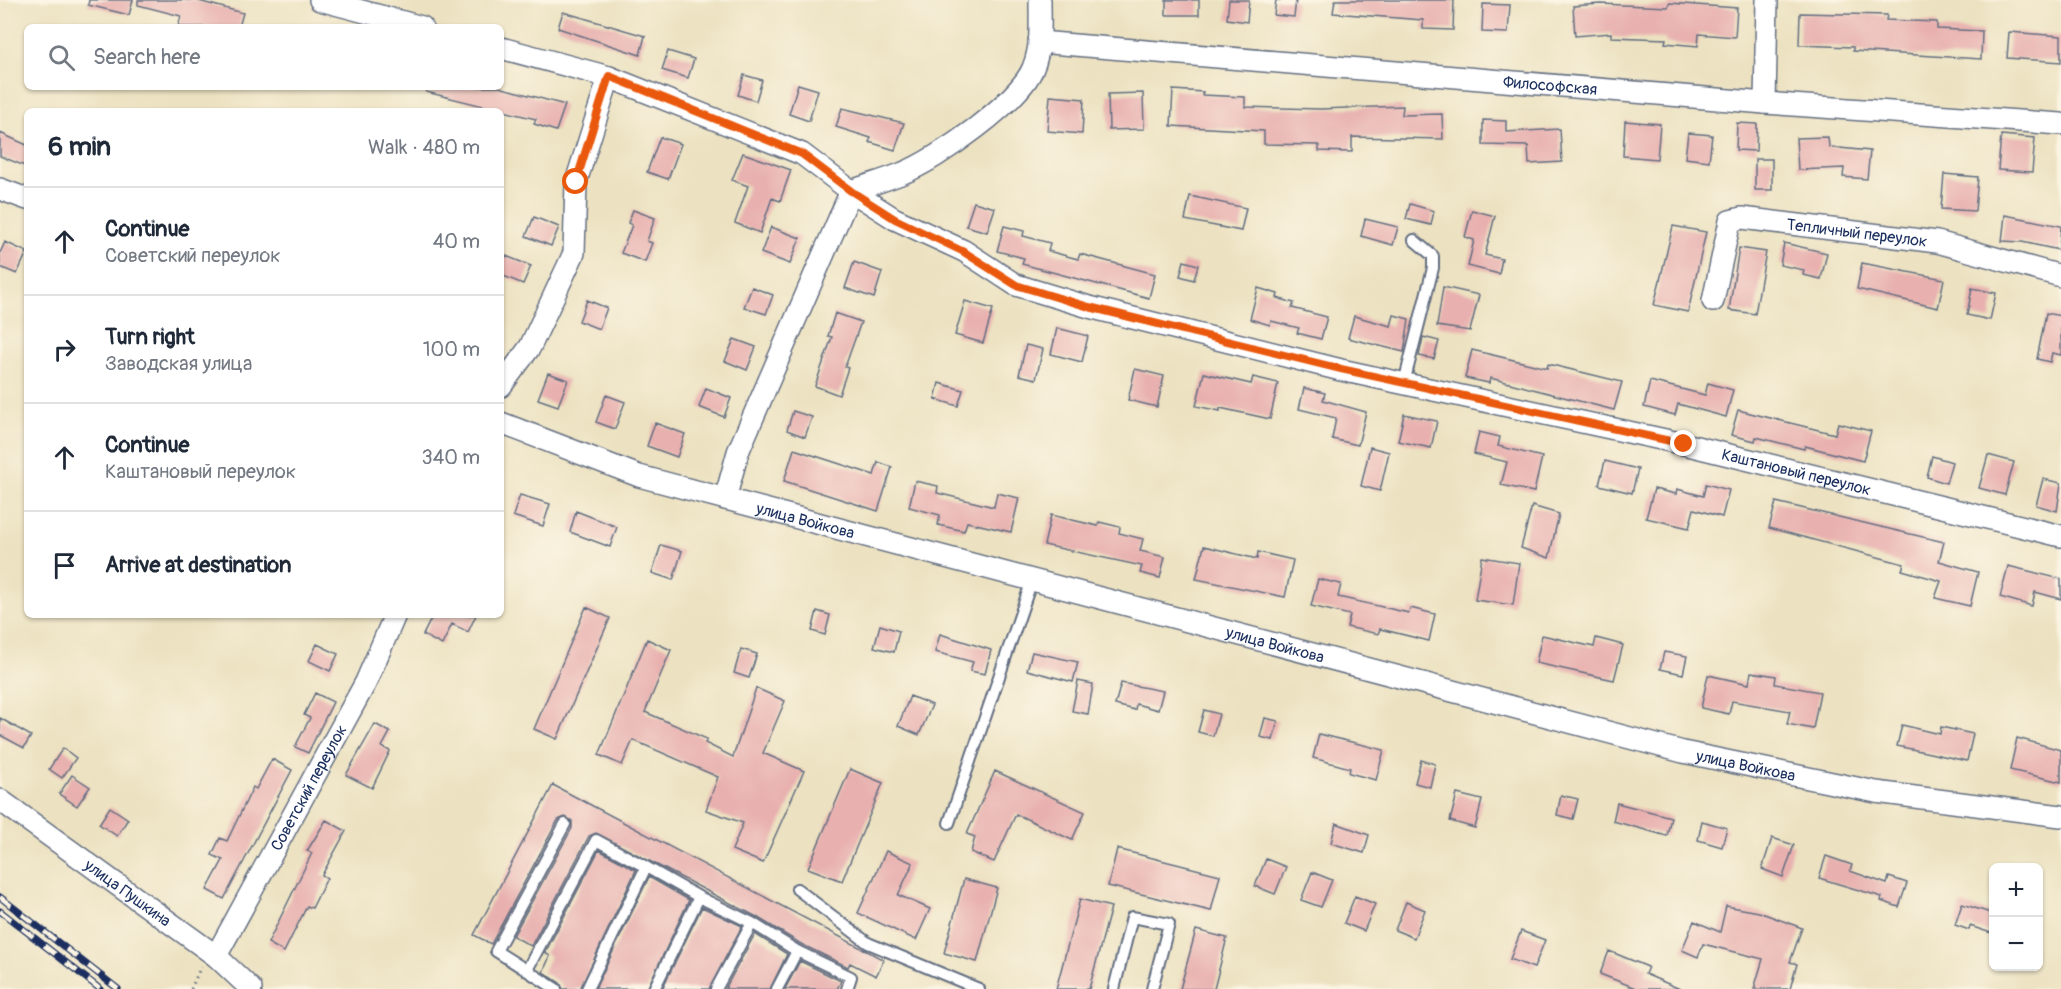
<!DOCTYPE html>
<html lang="en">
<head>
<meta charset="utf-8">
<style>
	:root { --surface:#fff; --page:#f6f6f7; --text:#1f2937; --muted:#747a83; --line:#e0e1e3 }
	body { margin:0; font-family:Pangolin,sans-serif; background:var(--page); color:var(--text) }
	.controls { position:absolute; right:18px; bottom:18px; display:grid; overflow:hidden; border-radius:9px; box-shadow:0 2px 4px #0004 }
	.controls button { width:54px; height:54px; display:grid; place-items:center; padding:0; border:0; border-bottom:2px solid var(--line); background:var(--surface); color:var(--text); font:30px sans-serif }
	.stop { position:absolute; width:18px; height:18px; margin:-14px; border:4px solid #ea580c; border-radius:50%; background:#fff }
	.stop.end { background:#ea580c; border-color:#fff; box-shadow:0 2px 6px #0008 }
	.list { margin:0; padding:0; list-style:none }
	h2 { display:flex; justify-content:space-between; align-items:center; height:78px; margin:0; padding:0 24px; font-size:26px }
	h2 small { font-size:20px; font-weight:400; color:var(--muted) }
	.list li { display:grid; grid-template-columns:39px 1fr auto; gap:18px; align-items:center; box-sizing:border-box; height:108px; padding:0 24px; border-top:2px solid var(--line) }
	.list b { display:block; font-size:22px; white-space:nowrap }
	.list p { margin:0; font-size:20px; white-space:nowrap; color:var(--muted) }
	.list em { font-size:20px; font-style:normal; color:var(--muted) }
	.icon { flex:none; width:33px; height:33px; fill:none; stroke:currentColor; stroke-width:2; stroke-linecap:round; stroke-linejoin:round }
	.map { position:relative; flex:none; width:2061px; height:989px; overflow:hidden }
	.search { position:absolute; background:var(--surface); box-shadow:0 2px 4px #0004; left:24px; top:24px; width:480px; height:66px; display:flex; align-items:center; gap:15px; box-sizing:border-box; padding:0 21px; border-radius:9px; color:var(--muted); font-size:22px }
	.panel { position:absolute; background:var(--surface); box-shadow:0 2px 4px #0004; left:24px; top:108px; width:480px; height:510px; border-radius:9px }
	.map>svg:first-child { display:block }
	.building { fill:#e8b0af }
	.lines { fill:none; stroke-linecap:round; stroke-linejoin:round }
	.lane-casing { stroke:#646e81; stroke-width:14 }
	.street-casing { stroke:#646e81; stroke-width:24 }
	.path { stroke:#646e81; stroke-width:3; stroke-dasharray:1.5 4.5; stroke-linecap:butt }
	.lane { stroke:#fff; stroke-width:10 }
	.street { stroke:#fff; stroke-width:21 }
	.rail-casing { stroke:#1b2f5e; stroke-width:7 }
	.rail { stroke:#fcf5e5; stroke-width:4.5; stroke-dasharray:14; stroke-linecap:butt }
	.route { stroke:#ea580c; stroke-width:8 }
	.labels { text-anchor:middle; stroke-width:6; stroke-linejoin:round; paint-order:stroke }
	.street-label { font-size:16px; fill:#1b2f5e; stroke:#fcf5e5 }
</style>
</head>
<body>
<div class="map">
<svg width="2061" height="989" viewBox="0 0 2061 989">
	<rect width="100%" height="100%" fill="#fcf5e5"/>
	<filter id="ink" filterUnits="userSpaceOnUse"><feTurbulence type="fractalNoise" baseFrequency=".0167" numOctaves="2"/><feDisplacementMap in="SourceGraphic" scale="12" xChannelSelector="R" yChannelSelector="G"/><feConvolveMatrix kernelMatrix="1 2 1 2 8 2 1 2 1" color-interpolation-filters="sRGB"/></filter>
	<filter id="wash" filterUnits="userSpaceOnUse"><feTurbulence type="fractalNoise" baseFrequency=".008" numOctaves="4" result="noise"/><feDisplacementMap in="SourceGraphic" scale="24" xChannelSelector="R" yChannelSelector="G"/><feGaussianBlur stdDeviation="1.35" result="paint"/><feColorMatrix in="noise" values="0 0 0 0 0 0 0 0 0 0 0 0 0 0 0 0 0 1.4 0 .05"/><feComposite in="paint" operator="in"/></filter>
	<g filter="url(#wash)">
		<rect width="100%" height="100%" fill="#ece2c1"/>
		<g id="blocks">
			<path class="building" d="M89 0H133L129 15 88 5Z
				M138 0H195L243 13 239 27H178L181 16 138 5Z
				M1166 0H1199V15H1166Z
				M1229 0H1249L1247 22 1227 19Z
				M1276 0H1296L1294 17 1274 15Z
				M1335 0H1454L1453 30 1423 29V20L1333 13Z
				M1669 3 1737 8 1735 37 1699 34 1698 46 1665 43 1666 39 1611 37V33L1575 36 1573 6 1600 4 1668 7Z
				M1483 4 1510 5 1508 33 1482 32Z
				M563 12 645 36 640 55 558 28Z
				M1800 13 1887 15 1886 20 1937 22V29L1982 31 1981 59 1853 51V47L1799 45Z
				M2009 32 2061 36V62L2007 58Z
				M668 51 694 59 688 78 662 70Z
				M744 75 762 80 756 101 738 95Z
				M798 84 818 90 809 121 789 114Z
				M426 87H499L565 105 556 131 534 124 536 119 426 92Z
				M1173 90 1203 92 1202 95 1245 97V107L1320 109 1403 106 1402 115 1442 114 1443 139 1352 137V152L1319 151V145L1264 144V131L1171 126Z
				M1143 93 1144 129 1109 130 1108 94Z
				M1050 96 1084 99 1082 134 1047 131Z
				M842 108 904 123 895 150 869 142 871 138 836 127Z
				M1483 120 1506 121V132L1560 129 1562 162 1529 164 1528 146 1483 145Z
				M1625 121 1660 124 1657 159 1623 156Z
				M1737 123 1757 124 1756 151 1736 150Z
				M0 133 27 145V167L0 156Z
				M1688 133 1712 135 1709 161 1685 158Z
				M2001 135 2035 138 2032 172 1998 170Z
				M660 137 681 144 668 179 647 172Z
				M1828 137 1829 147 1870 151 1867 179 1843 177 1844 168 1798 170 1796 138Z
				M743 153 791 170 780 201 772 198 760 233 735 223 748 186 732 180Z
				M1755 159H1772V190H1755Z
				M1944 174 1978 177 1975 211 1941 209Z
				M1190 196 1246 208 1241 231 1185 220Z
				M974 202 995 208 987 232 966 226Z
				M1410 204 1434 211 1431 225 1406 219Z
				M633 210 655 218 647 241 652 243 645 262 621 253 632 225 628 223Z
				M1472 210 1495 216 1485 255 1502 259 1499 274 1468 266 1474 240 1465 237Z
				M2005 215 2061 226 2059 250 2022 242 2002 241Z
				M534 217 559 227 551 246 526 236Z
				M1365 219 1398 227 1393 245 1361 236Z
				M1004 226 1024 231 1023 236 1050 243 1048 251 1078 259 1080 254 1155 274 1149 298 1022 264 1024 258 997 251Z
				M1673 226 1706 232 1688 312 1654 305Z
				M771 227 800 238 790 264 761 253Z
				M5 242 27 252 17 274 0 267V253Z
				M1784 243 1827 253 1821 279 1803 275 1804 270 1780 265Z
				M1739 248 1766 252 1755 314 1729 310Z
				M501 254 531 266 523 284 501 275Z
				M1184 261 1198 265 1194 280 1180 276Z
				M854 262 882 272 874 298 845 288Z
				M1862 263 1944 279 1938 308 1857 289Z
				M752 287 773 295 766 314 744 307Z
				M1443 287 1479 295 1470 331 1437 326Z
				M1258 288 1278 294 1277 298 1294 303 1292 308 1327 317 1321 339 1297 333 1299 328 1271 321 1270 325 1250 319Z
				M1972 288 1996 293 1990 320 1967 315Z
				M587 300 607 308 599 329 579 321Z
				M965 301 993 309 983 343 955 335Z
				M835 313 861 322 845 367 848 368 839 395 815 386 832 337 828 336Z
				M2046 313 2061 316V355L2052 353 2050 362 2037 359Z
				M1394 315 1409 319 1404 352 1348 338 1354 316 1391 326Z
				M1057 328 1088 336 1082 362 1051 354Z
				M1423 337 1439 341 1434 359 1419 356Z
				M734 339 756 347 747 370 725 361Z
				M1026 345 1043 349 1036 379 1019 375Z
				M1472 350 1547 368 1548 364 1622 382 1614 410 1490 378 1489 383 1465 378Z
				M1135 369 1164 376 1157 407 1128 400Z
				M548 373 568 380 558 406 538 399Z
				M1204 373 1251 384 1253 377 1278 383 1270 419 1220 408V411L1196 406Z
				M1650 381 1705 395 1708 383 1733 390 1726 417 1678 404 1675 415 1644 407Z
				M939 383 963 390 958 406 935 399Z
				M706 388 731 398 724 417 699 407Z
				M1304 388 1325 393 1323 400 1366 412 1358 445 1332 439 1336 418 1299 409Z
				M606 395 625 402 615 429 596 422Z
				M1738 410 1835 434 1838 423 1871 431 1863 461 1805 446 1804 449 1756 437 1755 441 1731 435Z
				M793 411 812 417 805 437 787 430Z
				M1404 414 1437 421 1431 448 1398 441Z
				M655 423 685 434 677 457 647 446Z
				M1479 432 1500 437 1498 446 1542 457 1534 492 1501 485 1507 462 1474 454Z
				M1370 447 1389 452 1380 491 1361 486Z
				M794 449 874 475 878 462 892 467 878 511 784 481Z
				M1988 455 2014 462 2005 495 1979 488Z
				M1932 456 1952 462 1946 483 1927 477Z
				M1605 461 1638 469 1632 493 1599 485Z
				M2043 479 2061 483 2057 511 2036 505Z
				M915 481 938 486 937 493 994 507 997 493 1019 498 1011 532 967 522 964 531 938 525 940 515 909 507Z
				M1706 484 1729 490 1722 517 1694 509 1689 528 1646 518 1654 489 1676 494 1677 489 1703 496Z
				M520 495 550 504 543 526 513 516Z
				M1776 502 1944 542 1939 561 1978 572 1970 606 1935 598 1941 581 1902 570 1904 564 1769 528Z
				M1532 506 1559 514 1549 558 1521 548Z
				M576 511 617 527 610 547 570 532Z
				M1051 515 1098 526 1099 522 1120 527 1119 533 1143 539 1140 551 1165 557 1160 578 1140 573 1142 566 1044 545Z
				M661 545 682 551 673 580 652 573Z
				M1204 546 1257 559 1258 552 1293 560 1285 597 1196 579Z
				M1482 557 1519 563 1513 605 1475 600Z
				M2008 566 2061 579V599L2035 592 2032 606 2000 597Z
				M1318 579 1341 584 1338 597 1409 613 1410 608 1435 614 1429 641 1380 629 1378 634 1347 627 1350 615 1311 606Z
				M586 607 610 618 557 739 534 729Z
				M817 611 830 615 825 635 812 631Z
				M433 615H476L468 632 452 624 442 645 423 635Z
				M880 625 899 631 894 652 874 647Z
				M940 634 991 650 985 674 970 671 973 662 935 652Z
				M1542 635 1594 647 1596 638 1623 645 1614 680 1536 663Z
				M647 639 671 650 645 712 707 739 705 743 733 757 756 688 785 701 763 753 804 771 763 863 732 850 743 823 706 810 718 777 633 740 622 765 599 755Z
				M317 644 338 654 330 671 309 661Z
				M741 649 757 654 749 678 734 673Z
				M1032 652 1078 662 1073 682 1027 670Z
				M1664 652 1687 656 1683 674 1660 669Z
				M1751 672 1776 676 1775 684 1820 692 1813 729 1787 724 1790 711 1732 701 1729 714 1701 708 1708 675 1749 684Z
				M1078 681 1093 684 1088 714 1072 711Z
				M1121 683 1163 691 1158 710 1136 704 1135 710 1115 705Z
				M315 693 333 702 308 753 295 747 310 718 304 715Z
				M910 696 932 705 919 735 898 726Z
				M1204 710 1219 714 1213 736 1198 732Z
				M0 718 31 736 24 748 0 735Z
				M1265 718 1278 721 1273 740 1260 737Z
				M375 724 390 732 382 747 390 751 372 788 346 775Z
				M1902 725 1940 734 1941 727 1973 734 1967 761 1897 746Z
				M1319 734 1384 750 1376 780 1349 773 1350 768 1313 758Z
				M2017 738 2061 750V782L2010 770Z
				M63 748 76 758 62 778 49 769Z
				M272 759 292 770 224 899 207 890 223 860 212 855 220 838 227 841 253 787 256 789Z
				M1421 760 1435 764 1430 787 1415 783Z
				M850 769 883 783 842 881 808 868Z
				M995 771 1085 812 1072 840 1016 814 994 862 971 852 975 837 967 834Z
				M72 775 90 787 77 806 59 794Z
				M553 785 884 960 876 976 850 963 848 967 801 944 755 916 596 833 589 836 531 946 513 936 572 828V821L565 817 558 820 491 944 474 935Z
				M1457 794 1482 800 1475 828 1450 821Z
				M1561 795 1578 799 1573 819 1557 815Z
				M1617 803 1671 817 1667 836 1613 821Z
				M110 807 128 819 117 836 99 824Z
				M326 820 346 831 322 875 327 878 312 908 307 906 284 952 268 943 312 853 307 851Z
				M1702 821 1727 828 1722 847 1698 840Z
				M1336 823 1369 835 1364 853 1331 843Z
				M1772 838 1794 845 1783 877 1762 869Z
				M1117 849 1220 875 1211 911 1108 886Z
				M599 850 636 870 580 989H563L560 983 543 972 550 956 545 953Z
				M886 851 913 863 898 895 930 909 916 940 858 913Z
				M1826 856 1852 865 1850 871 1887 884 1889 877 1907 883 1899 907 1881 901 1882 897 1819 878Z
				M1266 859 1286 867 1275 894 1255 886Z
				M1312 872 1332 880 1321 907 1301 900Z
				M649 877 689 900 647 989H595Z
				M964 879 997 888 977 962 944 953Z
				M1355 896 1375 904 1364 931 1344 923Z
				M1080 899 1111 907 1089 989H1056Z
				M1406 902 1425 910 1414 938 1395 930Z
				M1962 904 1994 914V934L1970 926 1969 930 1955 925Z
				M1726 906 1759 912 1802 928 1790 962 1797 964 1790 989H1754L1763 959 1703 944 1698 957 1682 950 1694 921 1720 932Z
				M702 907 742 926 709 989H662Z
				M1196 930 1227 938 1214 989H1180Z
				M1521 931 1545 940 1534 968 1510 959Z
				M755 934 787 954 770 989H725Z
				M1609 951 1648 967 1645 974 1680 989H1638L1600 974Z
				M800 961 841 981 837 989H785Z"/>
		</g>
	</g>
	<g filter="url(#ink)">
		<use href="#blocks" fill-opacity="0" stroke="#646e81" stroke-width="1.5"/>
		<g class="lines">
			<g class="lane-casing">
				<path id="lane" d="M1404 383 1433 268V256L1414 240
					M949 823 1032 580
					M797 889 868 943 979 989
					M527 970 596 840 646 867
					M556 989 496 951 565 824
					M587 989 646 867 699 897
					M654 989 699 897 752 923
					M716 989 752 923 797 951
					M777 989 797 951 851 977 847 989
					M1114 989 1132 917 1169 924 1152 989"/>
			</g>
			<g class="street-casing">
				<g id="street">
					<path d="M320 0 422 27"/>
					<path id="s1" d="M1039 42 1765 103 2061 124"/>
					<path id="s2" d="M501 48 609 77 802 154 851 191 895 219 964 251 1016 285 1089 307 1341 370 1684 444 2061 536"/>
					<path d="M1765 103 1767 0"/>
					<path d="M0 189 27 199"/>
					<path id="s3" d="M1713 301 1730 221 1742 218 1937 242 2061 276"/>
					<path d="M501 386 530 347 574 253 576 182 609 77"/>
					<path id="s4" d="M501 423 639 476 1683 752 1876 792 2061 816"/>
					<path d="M725 499 738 452 851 191C868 185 886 180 903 173 937 160 1020 101 1033 68 1042 47 1040 22 1040 0"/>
					<path id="s5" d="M0 800 216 956 251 989"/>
					<path id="s6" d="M216 956 366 682 395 615"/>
				</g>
			</g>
			<path class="path" d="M191 989 201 966"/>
			<use href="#lane" class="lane"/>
			<use href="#street" class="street"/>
			<g class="rail-casing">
				<path id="rail" d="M0 897 118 989
					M0 911 100 989"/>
			</g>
			<use href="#rail" class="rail"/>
		</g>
	</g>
	<g class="lines" filter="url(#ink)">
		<path class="route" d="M576 182 609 76 802 154 851 191 895 219 964 252 1016 285 1089 307 1341 369 1684 444"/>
	</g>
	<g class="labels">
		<g class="street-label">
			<text dy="6" stroke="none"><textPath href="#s1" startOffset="513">Философская</textPath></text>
			<text dy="6" stroke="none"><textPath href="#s3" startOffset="210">Тепличный переулок</textPath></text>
			<text dy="6" stroke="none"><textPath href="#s2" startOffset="1374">Каштановый переулок</textPath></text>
			<text dy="6" stroke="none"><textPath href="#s4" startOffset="320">улица Войкова</textPath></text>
			<text dy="6" stroke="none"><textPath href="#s4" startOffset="806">улица Войкова</textPath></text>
			<text dy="6" stroke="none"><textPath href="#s4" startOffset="1292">улица Войкова</textPath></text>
			<text dy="6" stroke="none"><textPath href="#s6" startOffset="192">Советский переулок</textPath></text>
			<text dy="6" stroke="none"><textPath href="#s5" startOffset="158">улица Пушкина</textPath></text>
		</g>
	</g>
</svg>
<div class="controls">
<button>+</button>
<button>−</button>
</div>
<div class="stop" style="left:576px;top:182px"></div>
<div class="stop end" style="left:1684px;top:444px"></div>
<div class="search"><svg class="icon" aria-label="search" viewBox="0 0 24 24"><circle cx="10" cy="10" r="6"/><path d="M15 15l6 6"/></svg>Search here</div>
<section class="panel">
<h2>6 min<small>Walk · 480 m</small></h2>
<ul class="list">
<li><svg class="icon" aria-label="ahead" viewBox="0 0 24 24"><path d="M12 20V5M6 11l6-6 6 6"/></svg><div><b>Continue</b><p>Советский переулок</p></div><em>40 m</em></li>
<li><svg class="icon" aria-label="right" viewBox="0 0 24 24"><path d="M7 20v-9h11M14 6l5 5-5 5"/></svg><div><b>Turn right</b><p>Заводская улица</p></div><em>100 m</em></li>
<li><svg class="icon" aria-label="ahead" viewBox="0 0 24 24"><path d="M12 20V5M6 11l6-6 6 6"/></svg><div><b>Continue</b><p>Каштановый переулок</p></div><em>340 m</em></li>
<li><svg class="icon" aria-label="arrive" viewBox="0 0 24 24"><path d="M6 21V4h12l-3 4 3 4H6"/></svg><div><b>Arrive at destination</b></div></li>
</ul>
</section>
</div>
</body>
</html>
